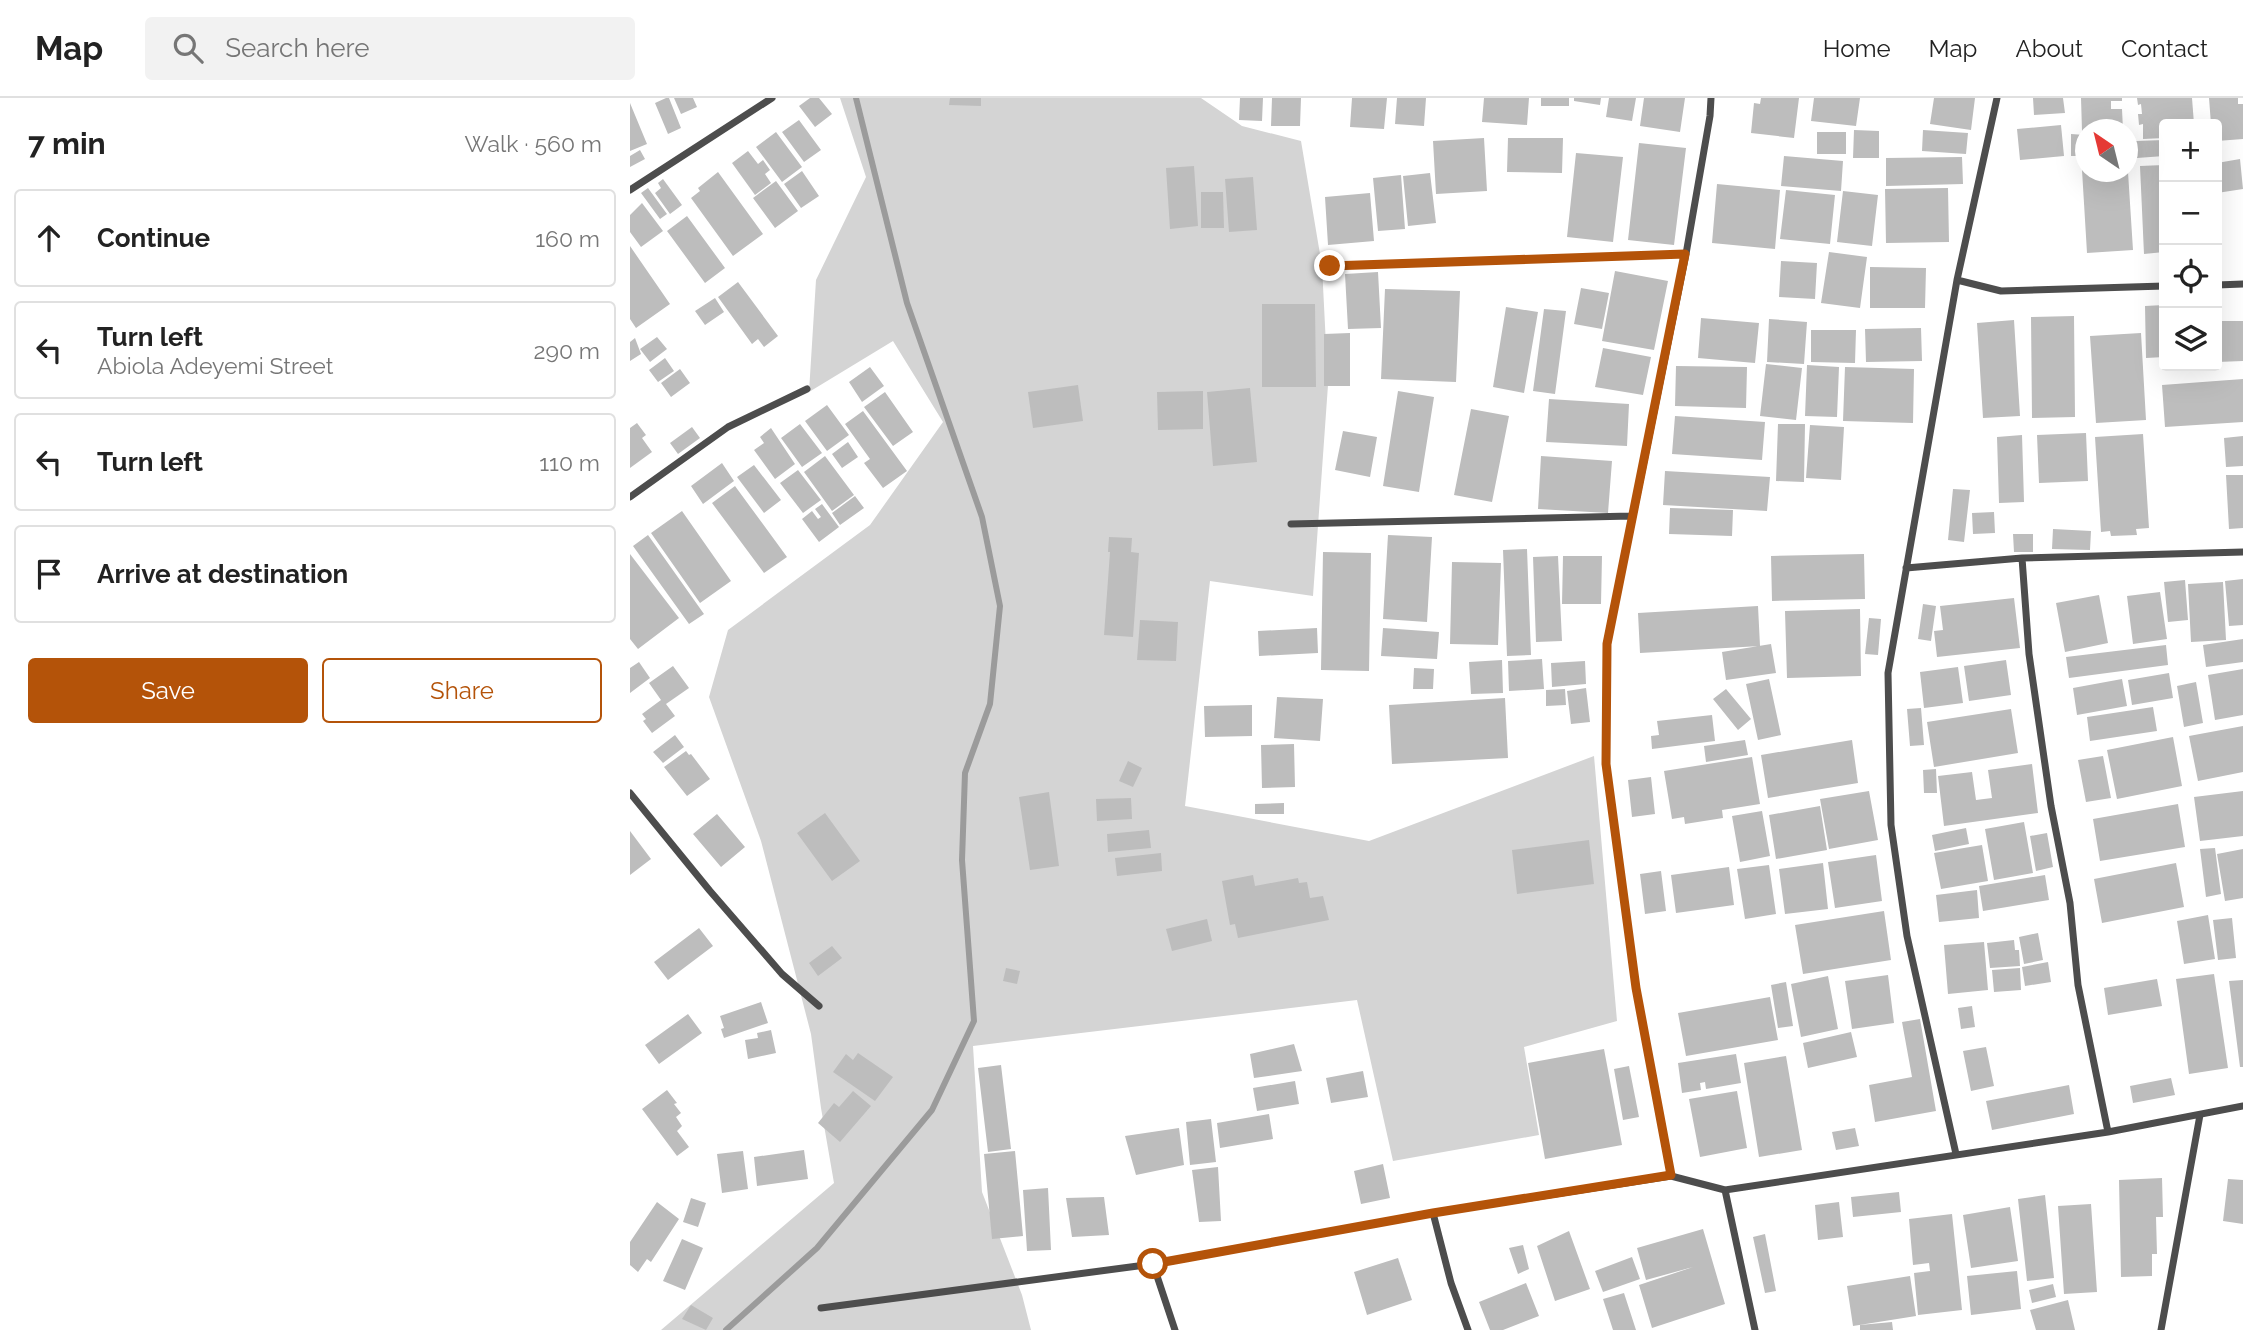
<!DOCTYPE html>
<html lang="en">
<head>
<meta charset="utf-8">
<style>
	:root { --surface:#fff; --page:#f2f2f2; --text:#222; --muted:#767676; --line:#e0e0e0; --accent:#b45309 }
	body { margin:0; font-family:Raleway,sans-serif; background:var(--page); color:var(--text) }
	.controls { position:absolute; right:21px; top:21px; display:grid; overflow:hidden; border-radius:7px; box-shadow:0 7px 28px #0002 }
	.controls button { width:63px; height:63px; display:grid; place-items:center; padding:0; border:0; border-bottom:2px solid var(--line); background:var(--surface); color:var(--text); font:35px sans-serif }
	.compass { position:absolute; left:1445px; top:21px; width:63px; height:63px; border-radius:50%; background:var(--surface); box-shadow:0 7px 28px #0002; rotate:325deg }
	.stop { position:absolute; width:21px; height:21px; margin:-16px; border:5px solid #b45309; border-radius:50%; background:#fff }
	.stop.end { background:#b45309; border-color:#fff; box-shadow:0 2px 7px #0008 }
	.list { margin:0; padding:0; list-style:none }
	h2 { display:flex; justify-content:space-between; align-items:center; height:91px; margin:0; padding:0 28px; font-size:30px }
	h2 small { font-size:23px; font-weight:400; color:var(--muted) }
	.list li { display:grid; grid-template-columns:46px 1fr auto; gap:21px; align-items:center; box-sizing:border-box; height:98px; margin:0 14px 14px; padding:0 14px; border:2px solid var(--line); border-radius:7px }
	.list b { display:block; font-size:26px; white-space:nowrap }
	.list p { margin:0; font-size:23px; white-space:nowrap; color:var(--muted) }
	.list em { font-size:23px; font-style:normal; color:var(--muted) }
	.actions { display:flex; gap:14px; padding:21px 28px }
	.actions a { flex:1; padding:16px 0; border:2px solid var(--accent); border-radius:7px; text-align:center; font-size:24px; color:var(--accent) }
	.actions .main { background:var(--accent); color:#fff }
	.icon { flex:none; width:38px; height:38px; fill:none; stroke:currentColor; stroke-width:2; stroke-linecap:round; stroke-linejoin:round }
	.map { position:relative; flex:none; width:1613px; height:1232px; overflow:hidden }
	header { display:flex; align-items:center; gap:42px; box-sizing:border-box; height:98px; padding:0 35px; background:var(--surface); border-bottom:2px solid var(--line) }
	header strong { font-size:33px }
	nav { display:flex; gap:38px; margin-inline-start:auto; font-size:24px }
	.search { width:490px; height:63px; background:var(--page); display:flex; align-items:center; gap:18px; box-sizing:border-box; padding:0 24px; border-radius:7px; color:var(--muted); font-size:26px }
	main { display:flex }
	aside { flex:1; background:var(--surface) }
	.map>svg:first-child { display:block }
	.green { fill:#d4d4d4 }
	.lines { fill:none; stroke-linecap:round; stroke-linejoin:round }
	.stream { stroke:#9b9b9b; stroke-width:6 }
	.building { fill:#bdbdbd }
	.street { stroke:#4d4d4d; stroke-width:7 }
	.route { stroke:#b45309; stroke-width:9 }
</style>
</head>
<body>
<header>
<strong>Map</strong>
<div class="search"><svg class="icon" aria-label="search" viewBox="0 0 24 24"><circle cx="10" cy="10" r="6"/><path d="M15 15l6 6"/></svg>Search here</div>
<nav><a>Home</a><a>Map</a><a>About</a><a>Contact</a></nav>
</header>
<main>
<aside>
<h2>7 min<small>Walk · 560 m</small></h2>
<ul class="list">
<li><svg class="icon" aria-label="ahead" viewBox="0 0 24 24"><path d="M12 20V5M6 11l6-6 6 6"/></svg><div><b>Continue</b></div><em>160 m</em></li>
<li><svg class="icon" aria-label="left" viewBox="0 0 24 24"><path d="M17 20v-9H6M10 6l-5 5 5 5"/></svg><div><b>Turn left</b><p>Abiola Adeyemi Street</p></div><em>290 m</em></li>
<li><svg class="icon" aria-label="left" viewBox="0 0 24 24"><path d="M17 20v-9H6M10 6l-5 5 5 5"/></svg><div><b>Turn left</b></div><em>110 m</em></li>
<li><svg class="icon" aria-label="arrive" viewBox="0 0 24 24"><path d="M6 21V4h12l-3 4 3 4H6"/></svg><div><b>Arrive at destination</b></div></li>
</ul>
<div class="actions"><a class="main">Save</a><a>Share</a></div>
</aside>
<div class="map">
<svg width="1613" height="1232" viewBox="0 0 1613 1232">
	<rect width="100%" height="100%" fill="#fff"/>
	<path class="green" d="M210 0H571L612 28 671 43 692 168 698 287 683 498 580 483 555 708 739 743 964 658 987 923 894 949 909 1037 763 1063 727 902 343 948 352 1094 392 1197 401 1232H31L204 1085 191 1010 181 936 131 743 79 599 98 532 240 427 313 324 263 243 179 294 186 182 236 79Z"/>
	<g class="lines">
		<path class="stream" d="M96 1232 187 1150 302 1012 344 923 332 762 335 675 360 606 370 508 352 419 277 205 226 0"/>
	</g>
	<path class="building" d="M36 0H39L51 30 38 36 25 5Z
		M44 0H63L67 9 51 16Z
		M180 0H189L202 16 185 29 169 8Z
		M320 0H351V8L319 7Z
		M610 0H633L632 23 609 22Z
		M642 0H671L670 28H641Z
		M722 0H757L754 31 720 29Z
		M767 0H796L794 28 765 26Z
		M854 0H899L897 27 852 24Z
		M911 0H939V8H911Z
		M944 0H971L970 7 944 3Z
		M979 0H1006L1002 23 976 19Z
		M1014 0H1055L1050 34 1010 28Z
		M1131 0H1169L1164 40 1121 35 1124 5 1130 6Z
		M1184 0H1230L1226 28 1181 23Z
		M1304 0H1345L1341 32 1300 26Z
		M1403 0H1433L1435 15 1404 17Z
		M1451 0H1492V3H1481V11H1492L1493 32 1452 33Z
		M1507 0H1562L1564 26H1534V40L1513 41V26L1509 27 1508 16H1512L1511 6 1508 7Z
		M1579 0H1608V6H1613V41L1587 43V26H1581Z
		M0 5 17 46 0 53Z
		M169 22 191 52 174 64 152 34Z
		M1431 27 1434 58 1390 62 1387 31Z
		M1224 32 1249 33V60H1223Z
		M1293 32 1338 35 1336 56 1292 53Z
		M146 34 172 69 152 84 126 49Z
		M1187 34H1216V56H1187Z
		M1441 36 1455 37V58H1441Z
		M854 40 857 93 806 96 803 43Z
		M878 40H933L932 75 877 74Z
		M1534 42V58L1507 60 1506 43Z
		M1009 45 1056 50 1044 147 998 142Z
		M10 52 15 61 0 69V58Z
		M118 53 128 66 133 62 140 72 135 76 141 85 125 97 102 65Z
		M946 55 993 59 983 144 937 139Z
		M1154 58 1213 63 1211 93 1151 88Z
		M1332 59 1333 86 1256 88V60Z
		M1610 61 1613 91 1587 95V65Z
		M1534 67V154L1514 156 1510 68Z
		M564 68 568 128 540 131 536 70Z
		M1455 71V74H1498L1503 152 1457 155 1452 72Z
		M172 73 189 98 171 110 154 86Z
		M88 74 133 136 103 158 61 100 70 93 68 90Z
		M800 75 806 125 778 128 773 78Z
		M771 77 775 131 748 133 743 80Z
		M623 79 627 132 599 134 595 81Z
		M33 81 52 107 40 116 25 95 31 90 28 85Z
		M146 83 168 113 145 130 123 100Z
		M1087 86 1150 92 1145 151 1082 145Z
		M18 90 37 116 30 121 11 95Z
		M1318 90 1319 144 1256 145 1255 91Z
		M1156 92 1205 97 1200 146 1150 141Z
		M1213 93 1248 97 1242 148 1207 144Z
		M571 94H593L594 130H571Z
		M740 95 744 143 698 147 695 99Z
		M12 105 33 133 11 149 0 134V117Z
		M57 118 95 170 75 185 37 133Z
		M0 148 40 206 6 230 0 221Z
		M1199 154 1237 159 1230 210 1191 205Z
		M1151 163 1187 165 1185 201 1149 199Z
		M1240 169 1296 170 1295 210H1240Z
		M985 173 1038 183 1024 252 972 243Z
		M748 174 751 230 718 231 715 176Z
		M108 184 148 238 134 249 128 241 122 246 88 199Z
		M951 190 979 195 972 231 944 226Z
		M755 191 830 193 826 284 751 281Z
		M85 200 94 214 75 227 65 213Z
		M632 206H685L686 289H632Z
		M1534 207V259L1516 260 1515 208Z
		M876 209 908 214 894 295 863 289Z
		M914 211 936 213 925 296 903 293Z
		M1444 218 1445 319 1402 320 1401 219Z
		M1071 220 1129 225 1125 265 1068 260Z
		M1139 221 1177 224 1174 266 1137 264Z
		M1384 222 1390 318 1353 320 1347 225Z
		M1587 223H1613V263L1587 264Z
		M1291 230 1292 263 1236 264 1235 231Z
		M1181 232H1226L1225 265 1181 264Z
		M720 235V288H694V236Z
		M1511 235 1516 322 1466 325 1460 238Z
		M27 239 37 251 20 264 10 251Z
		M5 240 11 256 0 263V244Z
		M973 250 1021 259 1013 297 965 289Z
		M35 260 44 273 28 284 19 272Z
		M1136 266 1172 270 1166 322 1130 318Z
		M1177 267 1209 269 1207 319 1175 318Z
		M1046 268 1117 269 1116 310 1045 308Z
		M240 269 254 288 232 304 219 284Z
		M1215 269 1284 271 1283 325 1213 323Z
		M50 271 60 285 41 299 31 285Z
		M1613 281V324L1535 329 1532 287Z
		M448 287 453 323 403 330 398 294Z
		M620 290 627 364 583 368 577 294Z
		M573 293V331L528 332 527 294Z
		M768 293 804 299 789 394 753 388Z
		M255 294 283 334 263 348 234 309Z
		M919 301 999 306 997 348 916 344Z
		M197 307 219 337 197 353 175 323Z
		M841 311 879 318 862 404 824 397Z
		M233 313 277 373 253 390 234 365 240 361 215 326Z
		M1045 318 1135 324 1132 362 1042 356Z
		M7 325 16 337 12 340 22 354 0 370V330Z
		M170 326 192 355 172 369 151 340Z
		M1148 326H1175L1174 384 1146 383Z
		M1180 327 1214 329 1211 382 1176 380Z
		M62 329 70 340 48 356 40 345Z
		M141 330 165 366 145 381 124 352 134 345 130 339Z
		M713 333 747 339 740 379 705 372Z
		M1456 335 1458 383 1409 385 1407 337Z
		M1513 336 1519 430 1506 431 1507 437 1481 438 1480 433 1471 434 1465 339Z
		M1392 337 1394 404 1369 405 1367 339Z
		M1613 338V368L1596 369 1594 340Z
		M218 344 228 359 212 370 202 356Z
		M195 358 224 397 202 413 174 374Z
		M911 358 982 363 978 415 908 411Z
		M92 365 104 383 73 406 61 388Z
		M124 367 151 402 134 415 107 379Z
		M168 372 191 402 173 415 150 385Z
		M1035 373 1140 379 1137 413 1033 407Z
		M1596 377H1613V430L1599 431Z
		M105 388 157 459 134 475 82 405Z
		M1323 391 1340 392 1334 444 1318 442Z
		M225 398 234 410 210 427 202 415Z
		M192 406 209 429 189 444 172 421 182 413 188 421 191 419 185 411Z
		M1040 410 1103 412 1102 438 1039 436Z
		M52 413 101 483 70 505 21 435Z
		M1364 414 1365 435 1343 436 1342 415Z
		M1423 431 1461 433 1460 452 1422 451Z
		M1383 436H1403V454H1384Z
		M18 437 74 516 59 526 3 448Z
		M758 437 802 439 797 524 753 521Z
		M479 439 502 440 501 454 509 455 503 539 474 537 480 454H478Z
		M897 451 901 557 877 558 873 452Z
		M693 454 741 455 739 573 691 572Z
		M0 456 49 520 8 551 0 541Z
		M1234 456 1235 501 1142 503 1141 458Z
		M928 458 932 543 906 544 903 459Z
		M933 458H972L971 506H932Z
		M822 464 871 465 868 547 820 546Z
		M1613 481V527L1599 528 1595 483Z
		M1555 482 1558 522 1538 524 1534 484Z
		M1593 484 1596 542 1561 544 1558 486Z
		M1530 494 1537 541 1503 546 1497 498Z
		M1469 497 1478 545 1435 554 1426 505Z
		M1384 500 1390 550 1307 559 1304 533 1313 532 1310 508Z
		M1293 506 1306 508 1301 543 1288 541Z
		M1128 508 1130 548 1010 555 1008 515Z
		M1230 511 1231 578 1157 580 1155 513Z
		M1239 520 1251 521 1248 557 1235 556Z
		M510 522 548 524 546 563 507 562Z
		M687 530 688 555 629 558 628 533Z
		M753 530 809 534 807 561 751 558Z
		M1613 541V564L1576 569 1573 547Z
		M1141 546 1146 575 1096 582 1092 554Z
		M1536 547 1538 567 1439 580 1436 559Z
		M912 561 914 591 879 593 878 563Z
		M872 562 873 595 841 596 839 564Z
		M1376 562 1381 597 1339 603 1334 568Z
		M955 563 956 586 922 589 921 565Z
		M9 564 20 580 0 595V570Z
		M43 568 59 590 36 606 45 618 22 635 13 623 16 621 12 616 31 602 19 585Z
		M1328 569 1333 605 1294 610 1290 574Z
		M784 570 804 571 803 591H783Z
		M1613 571V617L1585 622 1578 577Z
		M1539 575 1543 600 1502 607 1498 582Z
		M1139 581 1151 637 1128 642 1116 586Z
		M1492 581 1497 608 1447 617 1443 590Z
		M1566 584 1573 625 1554 629 1547 588Z
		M956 590 960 624 941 626 937 593Z
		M935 591 936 607 916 608V592Z
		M1096 591 1121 621 1108 632 1083 601Z
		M647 599 693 601 690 643 644 640Z
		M875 600 878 660 762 666 759 607Z
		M622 607V638L575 639 574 608Z
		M1523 609 1527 633 1460 643 1457 619Z
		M1291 610 1294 647 1280 648 1277 611Z
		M1381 611 1388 655 1304 669 1297 624Z
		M1082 617 1085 643 1022 651 1021 638 1029 637 1027 623Z
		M1613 628V674L1568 683 1559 638Z
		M45 637 54 649 33 665 23 654Z
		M1543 639 1552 688 1487 701 1477 652Z
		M1115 642 1118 657 1076 664 1074 648Z
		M1222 642 1228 685 1138 700 1131 657Z
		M664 646 665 689 632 690 631 647Z
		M56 653 59 657 61 656 80 681 57 698 34 669Z
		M1473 658 1481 700 1456 704 1448 662Z
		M1122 659 1130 706 1092 712 1093 720 1055 726 1054 719 1042 721 1034 673Z
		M498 663 512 670 503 689 489 683Z
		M1402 666 1408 715 1314 728 1308 678 1342 674 1346 702 1362 700 1358 672Z
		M1306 671 1307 695H1294L1293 672Z
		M1021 679 1025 716 1002 719 998 682Z
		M1239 693 1248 742 1199 751 1190 701Z
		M1613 693V738L1570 743 1564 699Z
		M419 694 429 768 400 772 389 699Z
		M501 700 502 721 467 723 466 701Z
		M654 705V716H625V706Z
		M1548 706 1555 749 1470 763 1463 721Z
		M1190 708 1197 752 1146 761 1139 717Z
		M1132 713 1140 758 1110 764 1102 718Z
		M195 715 230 763 202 783 167 735Z
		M87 716 115 749 91 769 63 736Z
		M1394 724 1403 775 1364 782 1355 731Z
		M1336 730 1339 746 1305 753 1302 737Z
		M519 732 521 750 478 754 477 736Z
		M0 733 21 761 0 777Z
		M1417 735 1423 769 1406 773 1400 738Z
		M959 742 964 786 887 796 882 752Z
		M1352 747 1358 783 1311 791 1304 755Z
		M1585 750 1591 796 1576 799 1570 751Z
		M1613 751V800L1595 803 1587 756Z
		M531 755 532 773 487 778 485 760Z
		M1246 757 1252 803 1205 810 1198 764Z
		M1193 765 1198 811 1155 816 1149 771Z
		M1546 765 1554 809 1472 825 1464 781Z
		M1139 767 1146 816 1115 821 1107 771Z
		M1099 769 1104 807 1046 815 1041 777Z
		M1031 773 1036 813 1015 816 1010 776Z
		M623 777 625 788 668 780 669 785 677 784 680 800 693 798 699 822 608 840 605 826 600 827 592 783Z
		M1415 777 1419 802 1353 813 1349 788Z
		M1347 792 1349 820 1309 824 1306 797Z
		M1254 813 1261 862 1173 876 1165 827Z
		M1578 817 1585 861 1554 866 1547 823Z
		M1602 820 1606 860 1588 862 1583 822Z
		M577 821 582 843 542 853 536 831Z
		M69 830 83 848 38 882 24 864Z
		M1408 835 1413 862 1394 866 1389 839Z
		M1384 842 1385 852H1389L1390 868 1360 870 1357 845Z
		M1354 844 1358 892 1318 896 1314 847Z
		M202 848 212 860 188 878 179 865Z
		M1418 864 1421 884 1395 888 1392 869Z
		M376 870 390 873 387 886 373 883Z
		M1390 870 1391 892 1364 894 1362 872Z
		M1584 876 1598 970 1559 976 1546 881Z
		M1258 877 1264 925 1222 931 1215 883Z
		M1198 878 1208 931 1171 939 1161 886Z
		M1527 881 1532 908 1478 917 1474 890Z
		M1613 882V969H1610L1599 883Z
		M1156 884 1163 928 1148 930 1141 887Z
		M1140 899 1148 942 1056 958 1048 915Z
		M131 904 138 925 94 940 91 931 94 930 90 918Z
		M1342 908 1345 929 1331 931 1328 910Z
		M58 916 72 935 29 966 15 947Z
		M1290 921 1306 1013 1245 1024 1239 987 1282 979 1272 924Z
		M141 932 146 955 118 961 115 942 128 940 127 935Z
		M1221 934 1227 959 1178 970 1173 945Z
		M664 946 672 973 624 980 620 956Z
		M1356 949 1364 988 1341 993 1333 953Z
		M974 951 992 1047 915 1061 898 965Z
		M228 955 263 979 245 1003 203 974 216 956 223 962Z
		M1106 956 1111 985 1076 991 1075 984 1070 985 1071 992 1052 995 1048 965Z
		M1156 958 1172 1052 1129 1059 1114 965Z
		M371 967 381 1051 358 1054 348 970Z
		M999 968 1009 1019 993 1022 984 971Z
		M733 973 738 999 701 1005 696 980Z
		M1541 980 1545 997 1503 1005 1500 988Z
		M665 983 669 1006 627 1013 623 990Z
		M1439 987 1444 1016 1362 1032 1356 1003Z
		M37 992 47 1005 44 1006 51 1015 46 1019 52 1028 47 1033 59 1049 47 1058 12 1011Z
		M223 993 241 1008 210 1044 188 1025 204 1005 209 1009Z
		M1107 993 1117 1050 1070 1059 1059 1001Z
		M639 1016 643 1041 590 1050 587 1025Z
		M581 1021 586 1064 560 1067 556 1024Z
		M549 1030 554 1067 506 1077 495 1038Z
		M1225 1030 1229 1048 1206 1052 1202 1034Z
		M174 1052 178 1081 127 1088 124 1059Z
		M113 1053 118 1091 92 1095 87 1056Z
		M385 1053 393 1138 362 1141 354 1056Z
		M753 1066 760 1100 731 1106 724 1073Z
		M588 1069 591 1123 569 1124 562 1072Z
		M1532 1080 1533 1119H1526L1527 1156H1522V1178L1491 1179 1489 1082Z
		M1598 1081 1613 1082V1126L1593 1123Z
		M418 1090 421 1152 397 1153 393 1092Z
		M1269 1094 1271 1114 1223 1119 1221 1099Z
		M1415 1097 1424 1180 1397 1183 1388 1101Z
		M474 1099 479 1137 442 1139 436 1100Z
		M61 1100 76 1105 68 1129 53 1124Z
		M27 1104 49 1121 21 1164 17 1161 8 1174 0 1167V1144Z
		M1209 1104 1213 1139 1188 1142 1185 1107Z
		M1461 1106 1467 1194 1434 1196 1428 1108Z
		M1380 1109 1388 1163 1341 1170 1333 1117Z
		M1322 1116 1332 1212 1288 1217 1284 1175 1300 1173 1299 1165 1283 1167 1279 1121Z
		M1073 1131 1095 1206 1022 1230 1009 1187 1063 1169 1016 1182 1007 1150Z
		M939 1133 960 1191 925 1203 907 1148Z
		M1135 1136 1146 1193 1135 1195 1123 1139Z
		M52 1141 73 1150 55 1192 33 1183Z
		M893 1147 899 1171 888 1176 879 1150Z
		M1002 1159 1010 1181 973 1194 965 1173Z
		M768 1160 782 1202 737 1217 724 1174Z
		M1387 1173 1391 1211 1341 1217 1337 1178Z
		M1280 1178 1286 1218 1223 1228 1217 1188Z
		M896 1185 909 1218 873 1232H860L849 1204Z
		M1423 1186 1426 1199 1402 1205 1399 1192Z
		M994 1195 1006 1232H983L973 1201Z
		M1438 1202 1445 1232H1406L1400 1212Z
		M61 1207 83 1220 76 1232 52 1221Z
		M1262 1224 1263 1232H1230V1227Z"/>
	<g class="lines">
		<path class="street" d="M0 92 142 0
			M700 168 1056 156
			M1327 182 1371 193 1534 188
			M1587 187 1613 186
			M0 399 98 329 177 291
			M661 426 1001 418
			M1392 460 1399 556 1421 708 1440 805 1448 887 1478 1034
			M1276 470 1392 460 1613 454
			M0 695 80 793 152 876 189 908
			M1326 1056 1277 838 1261 727 1258 575 1327 182 1367 0
			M1041 1078 1006 890 976 666 977 546 1056 156 1080 18 1081 0
			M1095 1092 1125 1232
			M803 1115 821 1185 838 1232
			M523 1166 545 1232
			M191 1210 523 1166 803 1115 1041 1078 1095 1092 1478 1034 1613 1008
			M1531 1232 1570 1017"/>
	</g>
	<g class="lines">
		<path class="route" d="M523 1166 803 1115 1041 1077 1006 890 976 666 977 546 1055 156 700 168"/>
	</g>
</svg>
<div class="controls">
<button>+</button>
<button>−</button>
<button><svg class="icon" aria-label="locate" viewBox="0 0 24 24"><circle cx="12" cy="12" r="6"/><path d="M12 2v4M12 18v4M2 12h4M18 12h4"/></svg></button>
<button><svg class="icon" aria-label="layers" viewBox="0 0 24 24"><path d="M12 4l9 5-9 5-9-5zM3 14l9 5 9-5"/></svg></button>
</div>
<svg class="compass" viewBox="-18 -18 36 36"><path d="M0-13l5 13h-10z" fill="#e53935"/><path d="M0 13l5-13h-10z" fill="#767676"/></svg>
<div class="stop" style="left:523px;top:1166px"></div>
<div class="stop end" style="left:700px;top:168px"></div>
</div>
</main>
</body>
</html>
